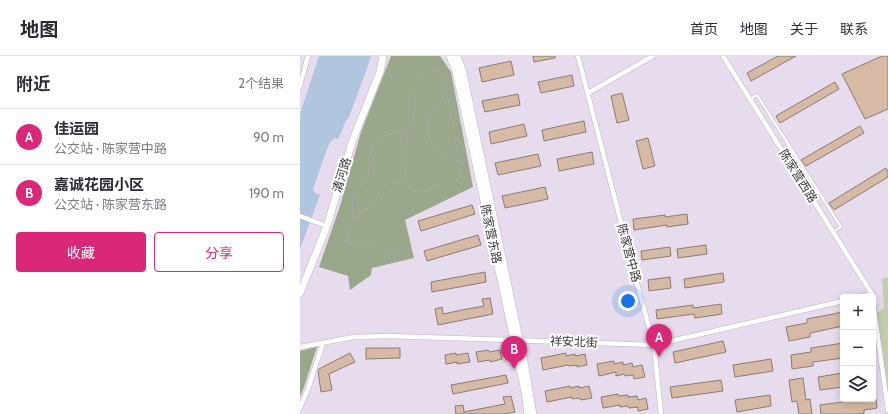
<!DOCTYPE html>
<html lang="zh">
<head>
<meta charset="utf-8">
<style>
	:root { --surface:#fff; --page:#f7f7f7; --text:#2b2b33; --muted:#7c7c81; --line:#e1e1e2; --accent:#db2777 }
	body { margin:0; font-family:Cabin,"Noto Sans SC",sans-serif; background:var(--page); color:var(--text) }
	.controls { position:absolute; right:12px; bottom:12px; display:grid; overflow:hidden; border-radius:4px; box-shadow:0 2px 10px #0003 }
	.controls button { width:36px; height:36px; display:grid; place-items:center; padding:0; border:0; border-bottom:1px solid var(--line); background:var(--surface); color:var(--text); font:20px sans-serif }
	.you { position:absolute; left:328px; top:245px; width:14px; height:14px; margin:-10px; border:3px solid #fff; border-radius:50%; background:#1a73e8; box-shadow:0 0 0 6px #1a73e833 }
	.badge { display:grid; place-items:center; width:26px; height:26px; border-radius:50%; background:var(--accent); color:#fff; font-size:13px; font-weight:700 }
	.pin { position:absolute; translate:-50% -33px; filter:drop-shadow(0 1px 2px #0008) }
	.pin::after { content:''; position:absolute; top:21px; width:14px; height:12px; background:inherit; clip-path:polygon(0 0,100% 0,50% 100%) }
	.list { margin:0; padding:0; list-style:none }
	h2 { display:flex; justify-content:space-between; align-items:center; height:52px; margin:0; padding:0 16px; font-size:17px }
	h2 small { font-size:13px; font-weight:400; color:var(--muted) }
	.list li { display:grid; grid-template-columns:26px 1fr auto; gap:12px; align-items:center; box-sizing:border-box; height:56px; padding:0 16px; border-top:1px solid var(--line) }
	.list b { display:block; font-size:15px; white-space:nowrap }
	.list p { margin:0; font-size:13px; white-space:nowrap; color:var(--muted) }
	.list em { font-size:13px; font-style:normal; color:var(--muted) }
	.actions { display:flex; gap:8px; padding:12px 16px }
	.actions a { flex:1; padding:9px 0; border:1px solid var(--accent); border-radius:4px; text-align:center; font-size:14px; color:var(--accent) }
	.actions .main { background:var(--accent); color:#fff }
	.icon { flex:none; width:22px; height:22px; fill:none; stroke:currentColor; stroke-width:2; stroke-linecap:round; stroke-linejoin:round }
	.map { position:relative; flex:none; width:588px; height:358px; overflow:hidden }
	header { display:flex; align-items:center; gap:24px; box-sizing:border-box; height:56px; padding:0 20px; background:var(--surface); border-bottom:1px solid var(--line) }
	header strong { font-size:19px }
	nav { display:flex; gap:22px; margin-inline-start:auto; font-size:14px }
	main { display:flex }
	aside { flex:1; background:var(--surface) }
	.map>svg:first-child { display:block }
	.green { fill:#c2cdb0 }
	.forest { fill:#9ba78a }
	.water { fill:#afc6de }
	.building { fill:#d7baa6; stroke:#8c7c71 }
	.lines { fill:none; stroke-linecap:round; stroke-linejoin:round }
	.lane-casing { stroke:#bdb4c4; stroke-width:3.5 }
	.street-casing { stroke:#bdb4c4; stroke-width:5.5 }
	.secondary-casing { stroke:#bdb4c4; stroke-width:8 }
	.path { stroke:#ada5b3; stroke-width:1; stroke-dasharray:3 2; stroke-linecap:butt }
	.lane { stroke:#fff; stroke-width:2.5 }
	.street { stroke:#fff; stroke-width:4.5 }
	.secondary { stroke:#fff; stroke-width:7 }
	.labels { text-anchor:middle; stroke-width:4; stroke-linejoin:round; paint-order:stroke }
	.street-label { font-size:12px; fill:#39353b; stroke:#fff }
</style>
</head>
<body>
<header>
<strong>地图</strong>
<nav><a>首页</a><a>地图</a><a>关于</a><a>联系</a></nav>
</header>
<main>
<aside>
<h2>附近<small>2个结果</small></h2>
<ul class="list">
<li><span class="badge">A</span><div><b>佳运园</b><p>公交站 · 陈家营中路</p></div><em>90 m</em></li>
<li><span class="badge">B</span><div><b>嘉诚花园小区</b><p>公交站 · 陈家营东路</p></div><em>190 m</em></li>
</ul>
<div class="actions"><a class="main">收藏</a><a>分享</a></div>
</aside>
<div class="map">
<svg width="588" height="358" viewBox="0 0 588 358">
	<rect width="100%" height="100%" fill="#e6dced"/>
	<path class="green" d="M588 221V354L575 258 584 252 582 223Z"/>
	<path class="forest" d="M91 0H140L151 16 173 131 105 164 114 202 72 212 71 219 50 234 48 220 19 211 40 150 61 76Z
		M17 291 4 331 0 341V295Z"/>
	<path class="water" d="M19 0H71L65 18 49 61C44 66 44 71 41 77 40 79 39 81 38 83L35 82 32 84 28 90 13 133 15 137 20 139 0 193V58Z"/>
	<path class="building" d="M233 0H255V2L234 6Z
		M478 0H496L451 25 447 17Z
		M582 0H588V53L565 63 542 18Z
		M211 5 214 19 182 26 179 12Z
		M272 19 274 30 241 37 238 26Z
		M535 26 539 33 480 67 476 60Z
		M322 37 329 64 317 67 311 40Z
		M218 38 220 49 185 56 182 45Z
		M284 65 286 76 244 85 242 74Z
		M224 68 227 80 191 88 189 76Z
		M560 70 564 77 506 110 501 104Z
		M348 82 355 110 343 113 336 85Z
		M292 96 294 108 259 115 257 103Z
		M238 98 241 110 198 119 195 107Z
		M586 112 588 116V121L534 154 529 147Z
		M245 131 248 143 205 152 202 140Z
		M172 149 175 158 121 175 118 165Z
		M387 158 388 168 367 171V169L334 174 333 163 365 159V161Z
		M178 179 181 189 127 205 124 195Z
		M406 189 407 198 378 202 377 193Z
		M370 191 371 200 342 204 341 195Z
		M185 216 186 226 132 236 131 226Z
		M423 217 424 226 385 232 384 223Z
		M370 221 371 232 349 235 348 224Z
		M190 242 193 258 138 269 135 253 142 251 143 258 167 253 184 250 182 243Z
		M421 248 422 258 395 262 394 258 357 263 356 254 393 249V252Z
		M543 256V270L510 277V281L489 285 486 271 507 267V263Z
		M423 285 426 296 375 307 373 296Z
		M543 287V302L513 306V310L492 313 491 299 511 296V292Z
		M66 292H100V302L66 303Z
		M188 294 189 296 200 294 202 303 190 306V304L178 306 176 296Z
		M50 297 55 306 29 318 32 334 21 336 18 315 19 313Z
		M156 297V299L168 297 170 306 157 308V306L146 308 145 299Z
		M266 297V300L275 298V300L285 298 287 309 277 311V309L269 310 268 309 243 314 241 302Z
		M471 303 473 315 435 321 433 309Z
		M314 305V308L323 306V309L332 307 333 311 342 309 345 321 334 323 333 319 325 320 324 318 316 320V316L299 320 297 308Z
		M543 317V331L520 334 518 321Z
		M206 319 208 327 153 338 151 329Z
		M503 322 506 344 510 343 512 358H499L497 345 492 346 489 324Z
		M421 324 423 335 372 342 370 331Z
		M270 330V332L279 330V332L289 330 292 342 281 344 280 342 272 343V341L247 346 245 335Z
		M318 338V340L328 339V341L337 340 338 344 346 342 348 353 338 355V351L329 352 328 350 320 351V349L303 352 301 341Z
		M470 339 471 350 437 356 435 344Z
		M211 340 215 356 203 358H156L155 350 163 349 164 356 205 348 203 341Z
		M564 343H576L577 352 564 354V357L557 358H521L520 349Z"/>
	<g class="lines">
		<g class="lane-casing">
			<path id="lane" d="M450 43 457 39 541 171 533 176"/>
		</g>
		<g class="street-casing">
			<path id="street" d="M278 0 334 217 354 289 361 358
				M423 0 572 238V241
				M0 30 8 0
				M288 37 353 0
				M0 160 27 170
				M559 241 572 238
				M573 246 588 354
				M0 291 54 281 89 280 354 289 543 245
				M0 352 8 333 23 287"/>
		</g>
		<g class="secondary-casing">
			<path id="secondary" d="M150 0 156 15 214 284 225 336 228 358
				M157 0 163 17 224 306 233 358
				M0 237 27 170 53 83 80 16 83 0"/>
		</g>
		<path class="path" d="M146 31 140 49 128 61V77L134 93 140 100 159 106 168 107
			M105 127 107 72
			M53 161 72 150 82 132 87 127 103 126 116 136 129 135 139 128H150L160 122 157 94 146 29 141 16 134 12 122 17 114 35 115 51 112 68 101 76 83 80 74 88 69 100 68 123 56 133 52 145 53 161 48 183 49 188H68L79 191 84 197 88 199 96 197 100 203"/>
		<use href="#lane" class="lane"/>
		<use href="#street" class="street"/>
		<use href="#secondary" class="secondary"/>
	</g>
	<g class="labels">
		<g class="street-label">
			<text transform="translate(42 119) rotate(-73)" y="4">清河路</text>
			<text transform="translate(498 120) rotate(58)" y="4">陈家营西路</text>
			<text transform="translate(191 178) rotate(78)" y="4">陈家营东路</text>
			<text transform="translate(329 197) rotate(75)" y="4">陈家营中路</text>
			<text transform="translate(274 286) rotate(2)" y="4">祥安北街</text>
		</g>
	</g>
</svg>
<div class="controls">
<button>+</button>
<button>−</button>
<button><svg class="icon" aria-label="layers" viewBox="0 0 24 24"><path d="M12 4l9 5-9 5-9-5zM3 14l9 5 9-5"/></svg></button>
</div>
<div class="you"></div>
<div class="pin badge" style="left:359px;top:301px">A</div>
<div class="pin badge" style="left:214px;top:313px">B</div>
</div>
</main>
</body>
</html>
